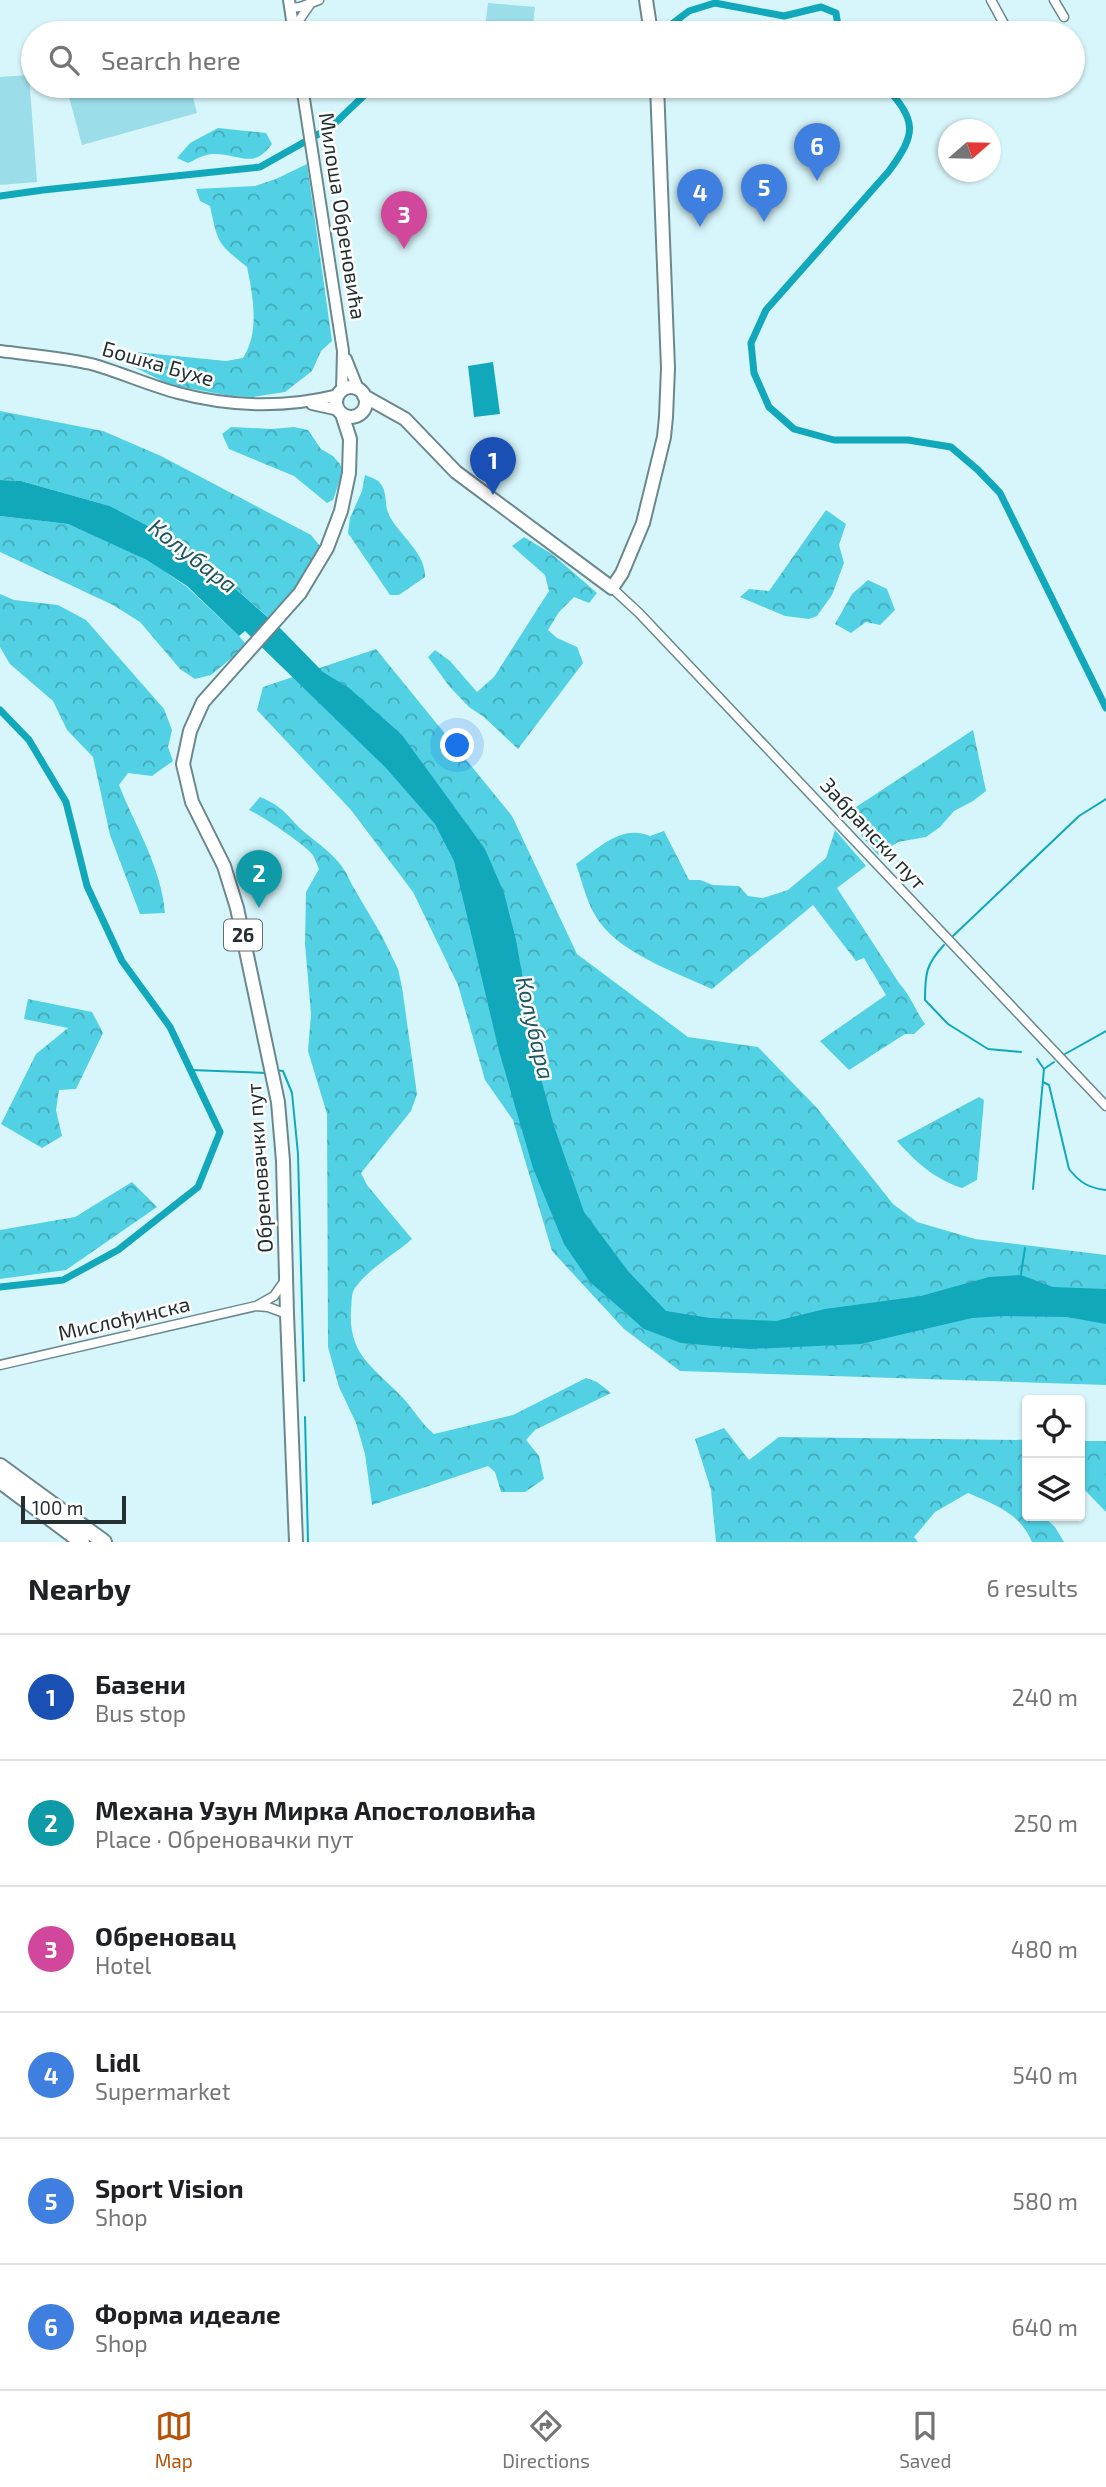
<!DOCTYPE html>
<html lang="en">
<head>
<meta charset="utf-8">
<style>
	:root { --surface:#fff; --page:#f2f2f2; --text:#202124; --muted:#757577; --line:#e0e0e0; --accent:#b45309 }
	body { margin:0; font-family:"Exo 2",sans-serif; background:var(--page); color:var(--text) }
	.controls { position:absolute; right:21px; bottom:21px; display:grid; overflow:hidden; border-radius:7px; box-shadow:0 2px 5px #0004 }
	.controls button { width:63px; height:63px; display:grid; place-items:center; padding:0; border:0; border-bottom:2px solid var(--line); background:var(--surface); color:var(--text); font:35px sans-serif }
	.compass { position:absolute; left:938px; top:119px; width:63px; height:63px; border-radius:50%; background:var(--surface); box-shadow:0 2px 5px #0004; rotate:70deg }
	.scale { position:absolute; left:21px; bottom:18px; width:105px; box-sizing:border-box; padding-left:7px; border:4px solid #232f31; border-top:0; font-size:19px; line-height:24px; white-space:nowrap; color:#232f31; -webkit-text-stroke:5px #fff; paint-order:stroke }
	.you { position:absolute; left:458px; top:746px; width:24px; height:24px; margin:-18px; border:5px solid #fff; border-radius:50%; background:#1a73e8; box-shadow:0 0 0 10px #1a73e833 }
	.badge { display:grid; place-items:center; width:46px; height:46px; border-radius:50%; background:var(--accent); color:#fff; font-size:23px; font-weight:700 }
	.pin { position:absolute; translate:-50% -58px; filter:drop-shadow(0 2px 4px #0008) }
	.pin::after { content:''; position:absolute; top:37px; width:24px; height:21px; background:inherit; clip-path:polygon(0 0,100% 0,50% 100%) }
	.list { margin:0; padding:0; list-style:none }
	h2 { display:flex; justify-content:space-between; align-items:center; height:91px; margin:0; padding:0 28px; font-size:30px }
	h2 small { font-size:23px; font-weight:400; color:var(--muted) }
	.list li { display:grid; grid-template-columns:46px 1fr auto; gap:21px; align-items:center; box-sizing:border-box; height:126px; padding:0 28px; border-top:2px solid var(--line) }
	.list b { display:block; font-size:26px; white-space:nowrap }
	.list p { margin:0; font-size:23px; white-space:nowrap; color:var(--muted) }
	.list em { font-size:23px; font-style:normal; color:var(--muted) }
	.icon { flex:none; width:38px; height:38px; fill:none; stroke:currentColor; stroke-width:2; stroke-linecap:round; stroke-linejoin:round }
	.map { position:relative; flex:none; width:1106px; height:1542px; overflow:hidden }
	.search { position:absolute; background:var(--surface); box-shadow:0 2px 5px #0004; left:21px; right:21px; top:21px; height:77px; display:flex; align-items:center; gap:18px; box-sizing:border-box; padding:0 24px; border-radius:38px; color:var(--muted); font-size:26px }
	.sheet { height:847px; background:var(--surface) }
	nav { display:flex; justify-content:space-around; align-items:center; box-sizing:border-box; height:98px; border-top:2px solid var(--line); background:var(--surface); font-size:19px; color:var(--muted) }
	nav a { display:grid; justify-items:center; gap:4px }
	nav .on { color:var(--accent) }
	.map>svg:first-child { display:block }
	.forest { fill:url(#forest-crowns) }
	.garden { fill:#9bdde8 }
	.water { fill:#10a8ba }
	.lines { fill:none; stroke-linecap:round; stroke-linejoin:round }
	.stream { stroke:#10a8ba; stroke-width:2 }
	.canal { stroke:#10a8ba; stroke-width:7 }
	.street-casing { stroke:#6b888d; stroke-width:11 }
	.secondary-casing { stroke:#6b888d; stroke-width:14 }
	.primary-casing { stroke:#6b888d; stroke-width:16 }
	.highway-casing { stroke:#6b888d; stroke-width:18 }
	.street { stroke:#fff; stroke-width:8 }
	.secondary { stroke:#fff; stroke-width:10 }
	.primary { stroke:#fff; stroke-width:12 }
	.highway { stroke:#fff; stroke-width:14 }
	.labels { text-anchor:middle; stroke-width:5; stroke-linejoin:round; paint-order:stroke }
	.shield { fill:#fff; stroke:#656d6f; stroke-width:2 }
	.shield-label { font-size:19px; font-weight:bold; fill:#232f31 }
	.street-label { font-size:21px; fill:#232f31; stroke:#fff }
	.water-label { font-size:23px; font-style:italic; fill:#21575f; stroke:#fff }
</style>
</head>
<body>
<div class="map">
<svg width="1106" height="1542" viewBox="0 0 1106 1542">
	<defs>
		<pattern id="forest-crowns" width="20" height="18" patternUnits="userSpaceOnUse" patternTransform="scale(1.75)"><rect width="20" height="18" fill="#52d1e4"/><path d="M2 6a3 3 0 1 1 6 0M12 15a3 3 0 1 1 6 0" fill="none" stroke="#44aab9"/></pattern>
	</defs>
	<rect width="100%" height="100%" fill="#d7f6fb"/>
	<path class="forest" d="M218 128 266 133 272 144C253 170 240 154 215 154 206 153 196 159 188 163L177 158 190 143Z
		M307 164 332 341 321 351 312 371 285 392 253 397 231 396 171 385 111 356 125 351 226 361 243 358C260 332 253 296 247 267 217 243 218 243 210 206L200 201 196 189 255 186 276 179Z
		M0 411 103 431 161 456 311 535 320 546C309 574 289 596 270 619L221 576 148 526 110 506 21 481 0 480Z
		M231 427 272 429 294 427 308 430 321 449 333 456 340 464 343 471 333 500 327 503 294 476 229 449 222 434Z
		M365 475C369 477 377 479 380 483 388 492 384 505 389 515 399 535 426 553 425 577L399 595H390L348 533 350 518 362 491Z
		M826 510 846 524 839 545 844 563 832 595 817 616 809 619 785 616 740 597 749 589 769 591Z
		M0 516 68 524 147 559 187 587 239 636 245 643V647L211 675 195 679 180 669 140 622 113 605 0 552Z
		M524 537 552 554 597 593 589 603 574 597 559 612 548 630 557 638 577 647 583 663 518 749 484 717 469 707 449 686 428 657 435 650 450 661 477 692 494 677 549 591 545 575 512 546Z
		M868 580 887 589 895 610 880 625 866 622 851 633 835 624 852 594Z
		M0 594 14 600 58 605 86 620 164 709 172 730 168 747 173 761 152 776 128 773 119 785C136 828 161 866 165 913L140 914 110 835 93 757 67 730 53 701 10 664 0 647Z
		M376 649 512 816 577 954 688 1037 758 1047 817 1108 893 1204 917 1222 975 1239 1106 1255V1385L680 1371 624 1329 552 1251 513 1120 485 1080 458 985 413 892 351 810 257 710 263 687Z
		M973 730 986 791 973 801 954 811 940 827 926 837 898 842 878 855 844 815Z
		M260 797C284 807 286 815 303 831 322 847 342 859 351 883L382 936 398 969 402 987 417 1094 411 1111 361 1173 367 1185 412 1239C394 1255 369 1268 355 1288 351 1293 352 1302 351 1309 348 1356 374 1367 403 1398 414 1410 421 1423 434 1434L513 1415 586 1378 597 1382 611 1393 535 1430 526 1440 539 1456 544 1479 525 1492H501L495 1472 488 1466 372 1505 365 1454 356 1423 339 1387 328 1347 327 1114 308 1051 311 1014 305 944 306 892 319 869C317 865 315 858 312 854 304 844 261 815 249 810Z
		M835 830 866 866 837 888 899 983C911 996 915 1010 925 1024L914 1034H905L849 1070 820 1041 886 995 864 958 856 961 813 905 712 989C677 973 614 951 595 915 586 900 582 881 576 864 599 848 621 824 650 836L664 831 689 880H700L713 885 739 886 748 896 763 898 788 890 826 858Z
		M28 999 92 1012 103 1033 76 1089 59 1090 56 1110 62 1136 42 1148 1 1124 36 1054 68 1028 24 1019Z
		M979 1097 984 1100 977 1180 962 1188C934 1179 916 1162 897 1141Z
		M132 1182 157 1207 66 1270 0 1279V1230L75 1217Z
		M724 1428 749 1460 779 1437 1027 1440V1516H1043L1055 1527 1064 1542H1032C1020 1513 995 1505 968 1493L935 1512 914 1537 918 1542H716L711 1490 695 1439Z
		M1080 1441H1106V1512L1080 1485Z"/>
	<path class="garden" d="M488 3 535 7 532 32 485 28Z
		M29 75 37 182 0 185V77Z
		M66 86H190L197 113 82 145Z"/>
	<path class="water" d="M493 362 500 414 474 417 468 366Z
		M0 480 21 481 110 506 148 526 221 576 281 629 323 672 349 688 402 735 485 849 504 893 516 940 540 1075 554 1126 584 1212 628 1271 666 1311 710 1318 776 1321 825 1309 921 1296 989 1277 1021 1275 1053 1287 1106 1289V1324L1067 1317 1003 1316 972 1318 861 1344 750 1349 681 1343 644 1329 590 1282 564 1244 533 1168 499 1051 454 861 435 824 386 768 245 631 239 636 187 586 147 560 68 524 0 516Z"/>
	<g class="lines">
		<path class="stream" d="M953 936 1079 816 1106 799
			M944 945C926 964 925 974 925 1000L948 1024 988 1049 1021 1052
			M1065 1054 1106 1031
			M1044 1069 1054 1062
			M191 1070 267 1073
			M275 1070 283 1071 292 1093 298 1154 304 1381
			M1043 1082 1049 1085 1069 1169C1080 1183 1089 1188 1106 1190
			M1033 1189 1044 1069 1037 1059
			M1021 1274 1025 1248
			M305 1417 308 1542"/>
		<path class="canal" d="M664 30 689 11 715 3 784 16 821 7 836 13 839 33
			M885 86C917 121 917 133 889 171L766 310 751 343 754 373 769 407 794 429 834 440H908L951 447 978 470 1000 493 1106 708
			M0 196 43 190 260 167 331 127 374 86
			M0 710 29 740 66 802 87 886 122 961 170 1027 220 1132 198 1187 118 1250 63 1280 0 1287"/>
		<g class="street-casing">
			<path id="street" d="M991 0 1009 33
				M1054 0 1064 17
				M290 8 300 7 319 0
				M297 33 300 19 311 3
				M612 588 639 613 1106 1106
				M258 1305 274 1296 286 1279
				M0 1365 256 1306 268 1307 287 1314"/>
		</g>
		<g class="secondary-casing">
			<path id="secondary" d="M289 0 294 33
				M302 86 343 351 342 391
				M0 351C30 355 61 357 91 364 120 372 148 385 178 393 231 407 286 408 338 395
				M346 359 358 389
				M312 404 339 410"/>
		</g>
		<g class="primary-casing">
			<path id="primary" d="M646 0 651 33
				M336 402a15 15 0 1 1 30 0a15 15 0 1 1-30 0Z
				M364 396 405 419 456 472 612 588 622 573 643 523 664 437 666 417 668 368 657 86
				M296 1542 287 1314 283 1161 278 1102 237 908 224 866 192 802 183 764 190 731 203 702 300 593 327 548 341 511 349 473 350 439 342 414"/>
		</g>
		<g class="highway-casing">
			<path id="highway" d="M0 1466 104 1542
				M0 1481 82 1542"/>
		</g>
		<use href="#street" class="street"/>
		<use href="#secondary" class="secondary"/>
		<use href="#primary" class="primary"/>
		<use href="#highway" class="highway"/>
	</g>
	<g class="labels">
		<rect class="shield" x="224" y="919.5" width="38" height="31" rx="5"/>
		<g class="shield-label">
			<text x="243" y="942">26</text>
		</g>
		<g class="street-label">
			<text transform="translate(342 216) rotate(81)" y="7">Милоша Обреновића</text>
			<text transform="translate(158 364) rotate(16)" y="7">Бошка Бухе</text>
			<text transform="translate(873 834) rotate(47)" y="7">Забрански пут</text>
			<text transform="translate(260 1168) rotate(-94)" y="7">Обреновачки пут</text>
			<text transform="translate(124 1319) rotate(-13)" y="7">Мислођинска</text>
		</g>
		<g class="water-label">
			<text transform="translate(193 556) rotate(38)" y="8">Колубара</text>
			<text transform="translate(535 1028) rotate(77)" y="8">Колубара</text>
		</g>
	</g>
</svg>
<div class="controls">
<button><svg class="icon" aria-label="locate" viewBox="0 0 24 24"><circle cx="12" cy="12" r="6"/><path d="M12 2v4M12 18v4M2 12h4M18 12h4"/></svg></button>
<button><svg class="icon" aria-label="layers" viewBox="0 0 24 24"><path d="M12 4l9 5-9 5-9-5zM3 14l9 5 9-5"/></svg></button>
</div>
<svg class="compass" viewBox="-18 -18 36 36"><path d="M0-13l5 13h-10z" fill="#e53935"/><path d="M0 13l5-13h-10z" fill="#757577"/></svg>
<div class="scale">100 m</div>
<div class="you"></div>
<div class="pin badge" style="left:493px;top:495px;background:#1a4fb4">1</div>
<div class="pin badge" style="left:259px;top:908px;background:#0f9aa8">2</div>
<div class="pin badge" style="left:404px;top:249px;background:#d1479c">3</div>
<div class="pin badge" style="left:700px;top:227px;background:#3f7fe0">4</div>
<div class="pin badge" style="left:764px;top:222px;background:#3f7fe0">5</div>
<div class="pin badge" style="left:817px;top:181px;background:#3f7fe0">6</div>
<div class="search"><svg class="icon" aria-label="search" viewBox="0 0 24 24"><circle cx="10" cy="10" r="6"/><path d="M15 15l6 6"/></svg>Search here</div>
</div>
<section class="sheet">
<h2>Nearby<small>6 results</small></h2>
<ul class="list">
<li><span class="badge" style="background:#1a4fb4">1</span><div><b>Базени</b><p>Bus stop</p></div><em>240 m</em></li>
<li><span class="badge" style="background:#0f9aa8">2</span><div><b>Механа Узун Мирка Апостоловића</b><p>Place · Обреновачки пут</p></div><em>250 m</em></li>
<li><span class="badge" style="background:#d1479c">3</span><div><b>Обреновац</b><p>Hotel</p></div><em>480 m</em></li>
<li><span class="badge" style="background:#3f7fe0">4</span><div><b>Lidl</b><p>Supermarket</p></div><em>540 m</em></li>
<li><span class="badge" style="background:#3f7fe0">5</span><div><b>Sport Vision</b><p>Shop</p></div><em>580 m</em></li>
<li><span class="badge" style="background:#3f7fe0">6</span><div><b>Форма идеале</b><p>Shop</p></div><em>640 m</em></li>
</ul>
</section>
<nav>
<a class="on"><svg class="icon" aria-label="map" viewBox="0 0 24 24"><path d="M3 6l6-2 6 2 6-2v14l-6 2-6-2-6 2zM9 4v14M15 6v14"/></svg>Map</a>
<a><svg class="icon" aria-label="directions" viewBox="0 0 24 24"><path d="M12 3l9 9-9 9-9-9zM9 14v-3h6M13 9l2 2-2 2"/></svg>Directions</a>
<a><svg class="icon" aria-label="saved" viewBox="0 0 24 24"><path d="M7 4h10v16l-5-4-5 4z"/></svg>Saved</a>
</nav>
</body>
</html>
